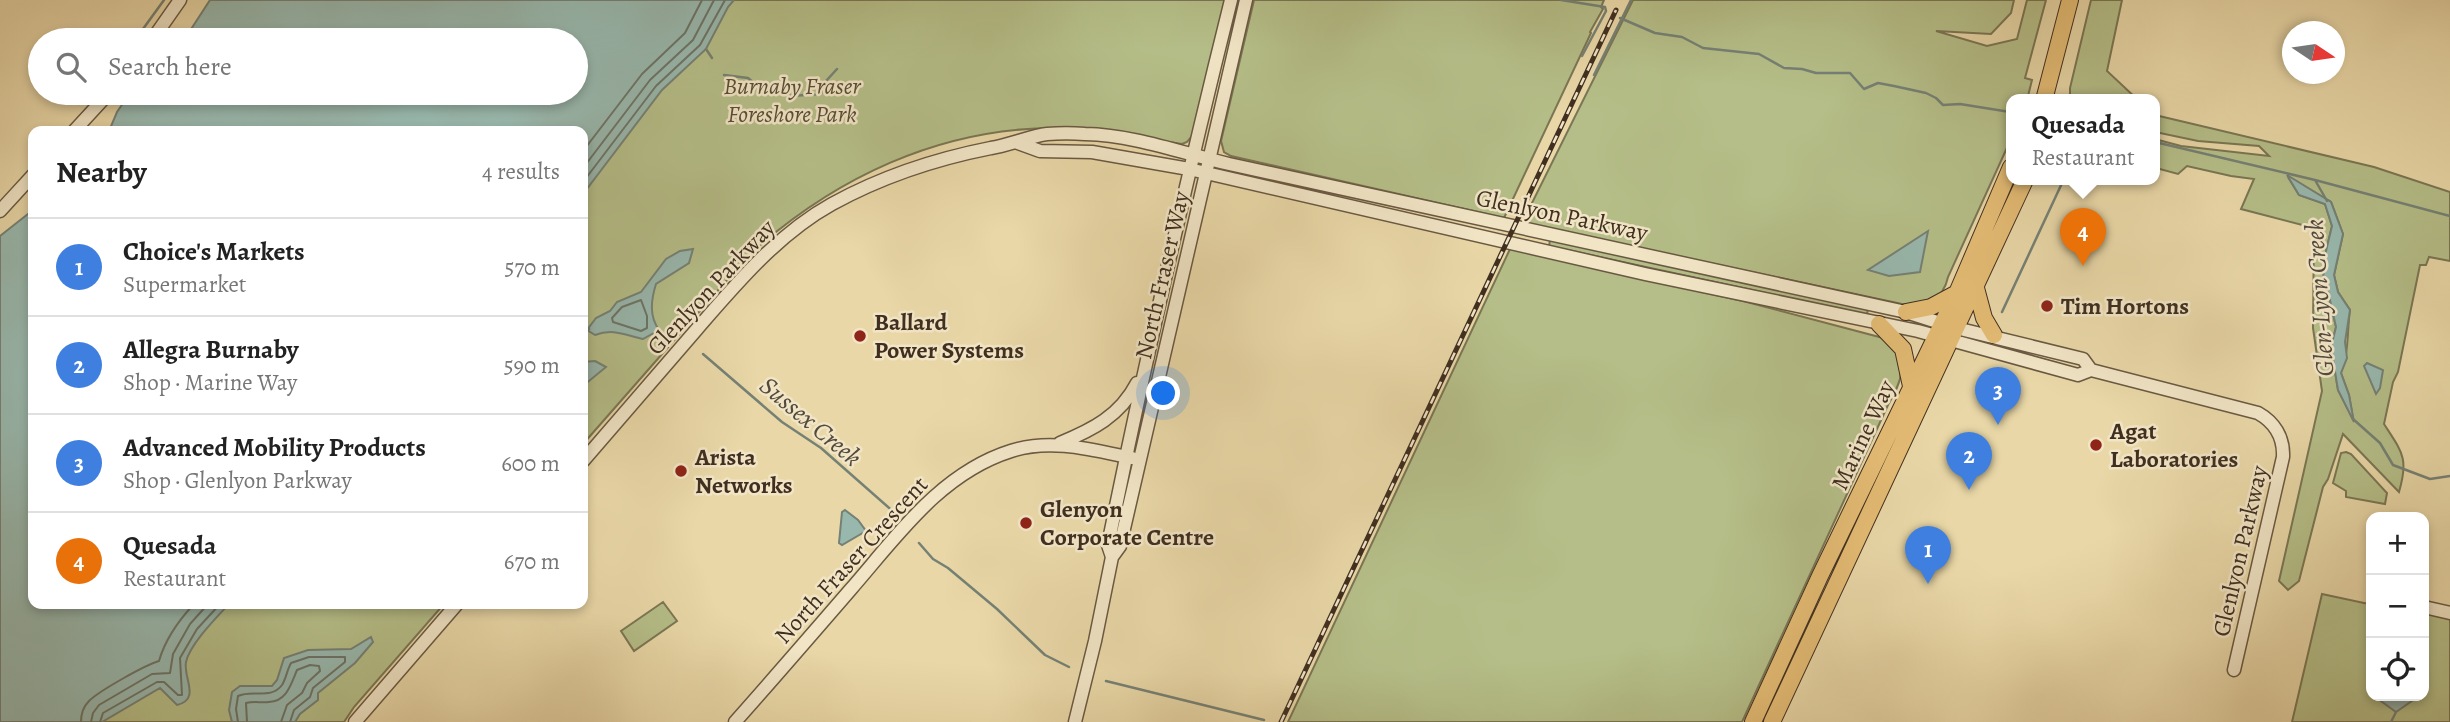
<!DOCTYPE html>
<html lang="en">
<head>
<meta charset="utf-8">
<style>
	:root { --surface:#fff; --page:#f2f2f2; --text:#222; --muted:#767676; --line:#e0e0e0; --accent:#1a73e8 }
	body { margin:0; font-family:Alegreya,serif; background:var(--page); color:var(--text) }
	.controls { position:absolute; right:21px; bottom:21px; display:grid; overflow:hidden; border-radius:14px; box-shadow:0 4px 10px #0003 }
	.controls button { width:63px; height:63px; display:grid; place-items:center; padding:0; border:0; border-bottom:2px solid var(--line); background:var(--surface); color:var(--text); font:35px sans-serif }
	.compass { position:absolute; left:2282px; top:21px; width:63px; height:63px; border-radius:50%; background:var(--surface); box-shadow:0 4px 10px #0003; rotate:103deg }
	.you { position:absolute; left:1164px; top:394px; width:24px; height:24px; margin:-18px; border:5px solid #fff; border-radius:50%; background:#1a73e8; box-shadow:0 0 0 10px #1a73e833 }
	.badge { display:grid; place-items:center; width:46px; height:46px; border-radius:50%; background:var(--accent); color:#fff; font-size:23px; font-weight:700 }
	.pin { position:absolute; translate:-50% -58px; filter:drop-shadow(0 2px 4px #0008) }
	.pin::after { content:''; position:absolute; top:37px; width:24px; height:21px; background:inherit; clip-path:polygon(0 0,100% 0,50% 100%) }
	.popup { position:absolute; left:2006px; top:94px; width:154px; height:91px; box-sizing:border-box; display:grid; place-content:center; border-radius:14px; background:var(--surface); filter:drop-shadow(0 2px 5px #0005); font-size:23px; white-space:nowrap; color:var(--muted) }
	.popup b { font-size:26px; color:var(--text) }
	.popup::after { content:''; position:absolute; left:50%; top:100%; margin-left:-14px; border:14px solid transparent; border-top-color:var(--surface) }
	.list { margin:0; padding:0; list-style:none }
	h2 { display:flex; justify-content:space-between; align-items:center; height:91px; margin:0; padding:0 28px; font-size:30px }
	h2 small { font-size:23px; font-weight:400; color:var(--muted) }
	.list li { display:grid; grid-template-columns:46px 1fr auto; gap:21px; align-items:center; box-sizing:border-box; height:98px; padding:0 28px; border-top:2px solid var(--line) }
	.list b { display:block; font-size:26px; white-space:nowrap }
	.list p { margin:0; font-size:23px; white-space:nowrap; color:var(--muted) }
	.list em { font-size:23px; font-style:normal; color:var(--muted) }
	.icon { flex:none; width:38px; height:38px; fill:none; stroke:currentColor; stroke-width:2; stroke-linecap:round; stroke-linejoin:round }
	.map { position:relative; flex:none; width:2450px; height:722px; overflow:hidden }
	.search { position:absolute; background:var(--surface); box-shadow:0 4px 10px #0003; left:28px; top:28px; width:560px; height:77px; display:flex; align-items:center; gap:18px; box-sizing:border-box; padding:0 24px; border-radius:38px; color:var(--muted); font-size:26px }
	.panel { position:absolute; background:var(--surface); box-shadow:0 4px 10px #0003; left:28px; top:126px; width:560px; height:483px; border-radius:14px }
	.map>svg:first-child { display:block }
	.green { fill:#b5be88; stroke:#7a7654; stroke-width:2; fill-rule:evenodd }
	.water { fill:#98b8ae; stroke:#758175; stroke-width:2 }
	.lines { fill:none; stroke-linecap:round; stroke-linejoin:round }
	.shore { stroke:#6c7467; stroke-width:2 }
	.stream { stroke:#758175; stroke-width:2.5 }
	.minor-casing { stroke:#6a5942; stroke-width:15 }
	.major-casing { stroke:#402f20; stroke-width:18 }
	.minor { stroke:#f1e5c6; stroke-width:12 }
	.major { stroke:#e4bc74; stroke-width:16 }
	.rail-casing { stroke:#402f20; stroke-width:5 }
	.rail { stroke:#f1e5c6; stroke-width:2.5; stroke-dasharray:8; stroke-linecap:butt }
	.poi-dot { fill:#8f2418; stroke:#f1e5c6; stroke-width:2.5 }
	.labels { text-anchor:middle; stroke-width:5; stroke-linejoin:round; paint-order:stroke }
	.park-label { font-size:24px; font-style:italic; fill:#574c35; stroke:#f1e5c6 }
	.street-label { font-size:24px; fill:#402f20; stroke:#f1e5c6 }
	.poi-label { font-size:24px; font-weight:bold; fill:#402f20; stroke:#f1e5c6; text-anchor:start }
	.water-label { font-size:26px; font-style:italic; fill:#524a3c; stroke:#f1e5c6 }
</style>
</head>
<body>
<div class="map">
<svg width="2450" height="722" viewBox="0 0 2450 722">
	<rect width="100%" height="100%" fill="#e9d7a7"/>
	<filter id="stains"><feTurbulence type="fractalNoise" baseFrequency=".00286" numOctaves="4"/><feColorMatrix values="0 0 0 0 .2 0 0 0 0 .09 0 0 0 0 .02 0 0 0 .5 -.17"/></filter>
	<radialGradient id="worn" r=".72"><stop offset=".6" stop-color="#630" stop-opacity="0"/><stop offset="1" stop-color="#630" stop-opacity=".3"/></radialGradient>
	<path class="green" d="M705 0H1225L1193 135 1187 142 1182 144C1140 138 1098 128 1055 128 939 128 834 178 749 255L583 444V158Z
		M1254 0H1604L1601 7 1603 9 1590 32 1591 33 1504 218 1231 156 1224 152 1221 141Z
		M1633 0H2014L2011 13 1991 34 1936 31 1987 46 2017 39 2027 0H2046L2025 78 2032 80 2027 100H2011V139L1948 277C1943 301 1926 306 1902 304L1522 223Z
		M2091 0H2122L2107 71 2138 100H2070V88Z
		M2155 115 2374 167 2450 192V261L2429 257 2426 265H2420L2398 372 2393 382 2384 424C2402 452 2409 458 2399 492L2343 434 2328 479 2323 487 2299 581 2288 590 2279 581 2322 391 2313 328 2314 228 2241 209 2254 179 2231 176 2187 166 2178 174 2156 168 2155 139 2181 146 2269 156 2259 146 2198 141 2155 132ZM2288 177 2331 202 2343 234 2334 275 2338 292 2350 310C2347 331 2349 353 2341 373L2349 395 2353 419 2338 390 2331 347 2336 327 2328 291 2326 251 2332 226 2325 204 2299 195Z
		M1550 240 1868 308 1867 315 1549 246Z
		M1510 249 1743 301 1883 338 1896 347C1903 378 1903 377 1888 405L1742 722H1288Z
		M2346 452 2351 454 2387 493 2385 504 2346 497V491L2333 483 2341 453Z
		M2322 594 2369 604 2371 618V696H2424V613L2450 619V722H2292Z
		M663 602 677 621 634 651 621 631Z
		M190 604H444L354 707 344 722H45L162 662Z"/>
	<path class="water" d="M210 0H734L728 7 706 49 662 90 583 194V131H109L117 112 130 93H576V40H184Z
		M2287 175 2331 202 2343 234 2334 275 2338 292 2350 310 2345 342 2347 358 2341 373 2349 395 2354 422 2338 390 2331 347 2336 327 2328 291 2322 288 2326 251 2332 226 2325 204 2299 195Z
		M33 210V604H229C217 617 190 644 186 662 183 678 201 699 177 705L160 688 102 722H0V236Z
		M1928 231 1920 272 1889 276 1868 270Z
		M693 249 689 263 656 284C651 300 649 316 659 330L643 339C625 335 613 328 595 335L587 330 596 318 610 311 617 302 641 292 666 259 680 251Z
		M595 361 606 367 583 386V362Z
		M2367 363 2383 370 2380 388 2376 394 2364 366Z
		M845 510 858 520 866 531 842 545 839 543 842 512Z
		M371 637 373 642 355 663 318 693V700L300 714 295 722H232L229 710 232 692 240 686H272L277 680 284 658 308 650 351 649Z
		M2374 696H2419L2396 712Z"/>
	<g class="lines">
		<path class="shore" d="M583 151 642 74 685 33 702 0
			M583 168 650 80 693 40 714 0
			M583 182 656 86 700 45 725 0
			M641 300 647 316V328L641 331 613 322 612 318 622 307Z
			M81 722C81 714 83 707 89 701 99 691 145 665 159 661 165 640 179 620 194 604
			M91 722 93 713 99 705 152 674 170 673 173 654 190 624 208 604
			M100 722 103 713 157 682H164L178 695H182L180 658 197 629 220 604
			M238 722 236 709 238 696C252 689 271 700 282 685 286 679 287 670 291 663L309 657H345V662L313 688 310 697 294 710 290 722
			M247 722 246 703C254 701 261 703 269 702 287 701 291 684 297 670L310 665 319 666 320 671 307 683 302 693 287 705 281 722"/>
		<path class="stream" d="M1561 0 1605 7 1606 11 1582 56
			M1620 18 1655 33 1682 37 1703 48 1759 54 1784 68 1802 69 1816 73H1850L1864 89 1878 83 1894 86 1926 93 1936 98 1943 105 1960 104 2010 112
			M135 40 164 0
			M706 49 712 58
			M724 75 748 78 759 87 790 96 821 94 826 81 837 69
			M1594 75 1631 0
			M79 104 89 93
			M2155 142 2315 180 2327 201
			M2315 180 2450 216
			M2002 312 2063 181
			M583 331 589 329
			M703 354 782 422 821 448 896 514
			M2353 419 2380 443 2393 465 2430 479 2450 476
			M919 543 933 559 948 568 997 609 1045 655 1069 667
			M1106 681 1264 720
			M2391 722 2396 712"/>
		<g class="minor-casing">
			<path id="minor" d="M152 40 180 0
				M74 131 109 93
				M1018 143 1040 151 1092 152 1189 169 1645 274 1918 331 2078 375 2091 370
				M0 211 33 175
				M1060 443C1092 430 1120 416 1137 383
				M583 461C621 417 659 373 697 329 737 283 778 234 832 204 883 176 935 159 991 148 1009 145 1031 136 1047 134 1059 133 1073 133 1085 134 1134 135 1182 153 1229 164L1906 312 1956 328 2083 359 2091 370 2258 413C2274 422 2284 437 2283 457L2234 670
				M1112 557 1108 545C1145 362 1186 181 1231 0
				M2424 607 2450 613
				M355 722 457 604
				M735 722C774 678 813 633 851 589 898 535 941 473 1011 451 1051 438 1093 450 1132 458
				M1075 722 1095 641 1112 557 1120 546 1246 0"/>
		</g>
		<g class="major-casing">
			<path id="major" d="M2044 100 2070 0
				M1976 288 1984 318 1994 335
				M1906 312 1931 307 1957 293
				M1879 324 1903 349 1911 386
				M1753 722 1820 576 1957 293 2011 167
				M1772 722 2025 180"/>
		</g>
		<use href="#minor" class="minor"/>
		<use href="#major" class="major"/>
		<g class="rail-casing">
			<path id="rail" d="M1281 722 1616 10"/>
		</g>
		<use href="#rail" class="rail"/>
	</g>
	<g class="poi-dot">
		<circle cx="2047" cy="306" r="7"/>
		<circle cx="860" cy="336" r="7"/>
		<circle cx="2096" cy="445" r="7"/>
		<circle cx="681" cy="471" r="7"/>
		<circle cx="1026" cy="523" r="7"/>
	</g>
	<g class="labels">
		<g class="park-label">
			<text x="792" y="94">Burnaby Fraser<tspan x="792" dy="28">Foreshore Park</tspan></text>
		</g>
		<g class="street-label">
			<text transform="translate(1562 215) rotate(12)" y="8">Glenlyon Parkway</text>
			<text transform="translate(1162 275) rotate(-77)" y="8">North Fraser Way</text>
			<text transform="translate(711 287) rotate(-47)" y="8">Glenlyon Parkway</text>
			<text transform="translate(1863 435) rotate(-65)" y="8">Marine Way</text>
			<text transform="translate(2240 551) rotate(-77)" y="8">Glenlyon Parkway</text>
			<text transform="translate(851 560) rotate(-48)" y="8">North Fraser Crescent</text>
		</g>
		<g class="poi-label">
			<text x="2061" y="314">Tim Hortons</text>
			<text x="874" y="330">Ballard<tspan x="874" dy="28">Power Systems</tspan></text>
			<text x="2110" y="439">Agat<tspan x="2110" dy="28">Laboratories</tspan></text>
			<text x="695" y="465">Arista<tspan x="695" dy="28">Networks</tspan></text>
			<text x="1040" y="517">Glenyon<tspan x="1040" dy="28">Corporate Centre</tspan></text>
		</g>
		<g class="water-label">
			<text transform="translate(2319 298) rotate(-94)" y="9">Glen-Lyon Creek</text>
			<text transform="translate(811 421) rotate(40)" y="9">Sussex Creek</text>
		</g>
	</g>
	<rect width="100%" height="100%" filter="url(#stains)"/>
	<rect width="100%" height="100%" fill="url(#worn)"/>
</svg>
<div class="controls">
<button>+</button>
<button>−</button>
<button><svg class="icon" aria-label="locate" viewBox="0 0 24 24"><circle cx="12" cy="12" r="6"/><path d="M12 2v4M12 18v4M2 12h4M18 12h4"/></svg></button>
</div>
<svg class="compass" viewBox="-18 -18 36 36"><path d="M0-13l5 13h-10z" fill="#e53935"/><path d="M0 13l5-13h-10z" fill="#767676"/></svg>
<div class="you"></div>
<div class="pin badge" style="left:1928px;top:584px;background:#3f7fe0">1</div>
<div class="pin badge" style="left:1969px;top:490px;background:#3f7fe0">2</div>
<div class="pin badge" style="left:1998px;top:425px;background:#3f7fe0">3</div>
<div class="pin badge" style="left:2083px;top:266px;background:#e8710a">4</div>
<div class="popup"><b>Quesada</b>Restaurant</div>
<div class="search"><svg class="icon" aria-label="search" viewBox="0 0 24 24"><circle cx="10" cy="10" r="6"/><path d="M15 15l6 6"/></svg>Search here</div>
<section class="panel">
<h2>Nearby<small>4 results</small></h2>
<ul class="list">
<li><span class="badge" style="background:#3f7fe0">1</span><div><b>Choice's Markets</b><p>Supermarket</p></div><em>570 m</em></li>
<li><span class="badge" style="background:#3f7fe0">2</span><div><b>Allegra Burnaby</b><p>Shop · Marine Way</p></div><em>590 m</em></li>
<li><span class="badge" style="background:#3f7fe0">3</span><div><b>Advanced Mobility Products</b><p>Shop · Glenlyon Parkway</p></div><em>600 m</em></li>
<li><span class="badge" style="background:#e8710a">4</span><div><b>Quesada</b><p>Restaurant</p></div><em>670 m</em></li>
</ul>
</section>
</div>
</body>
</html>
